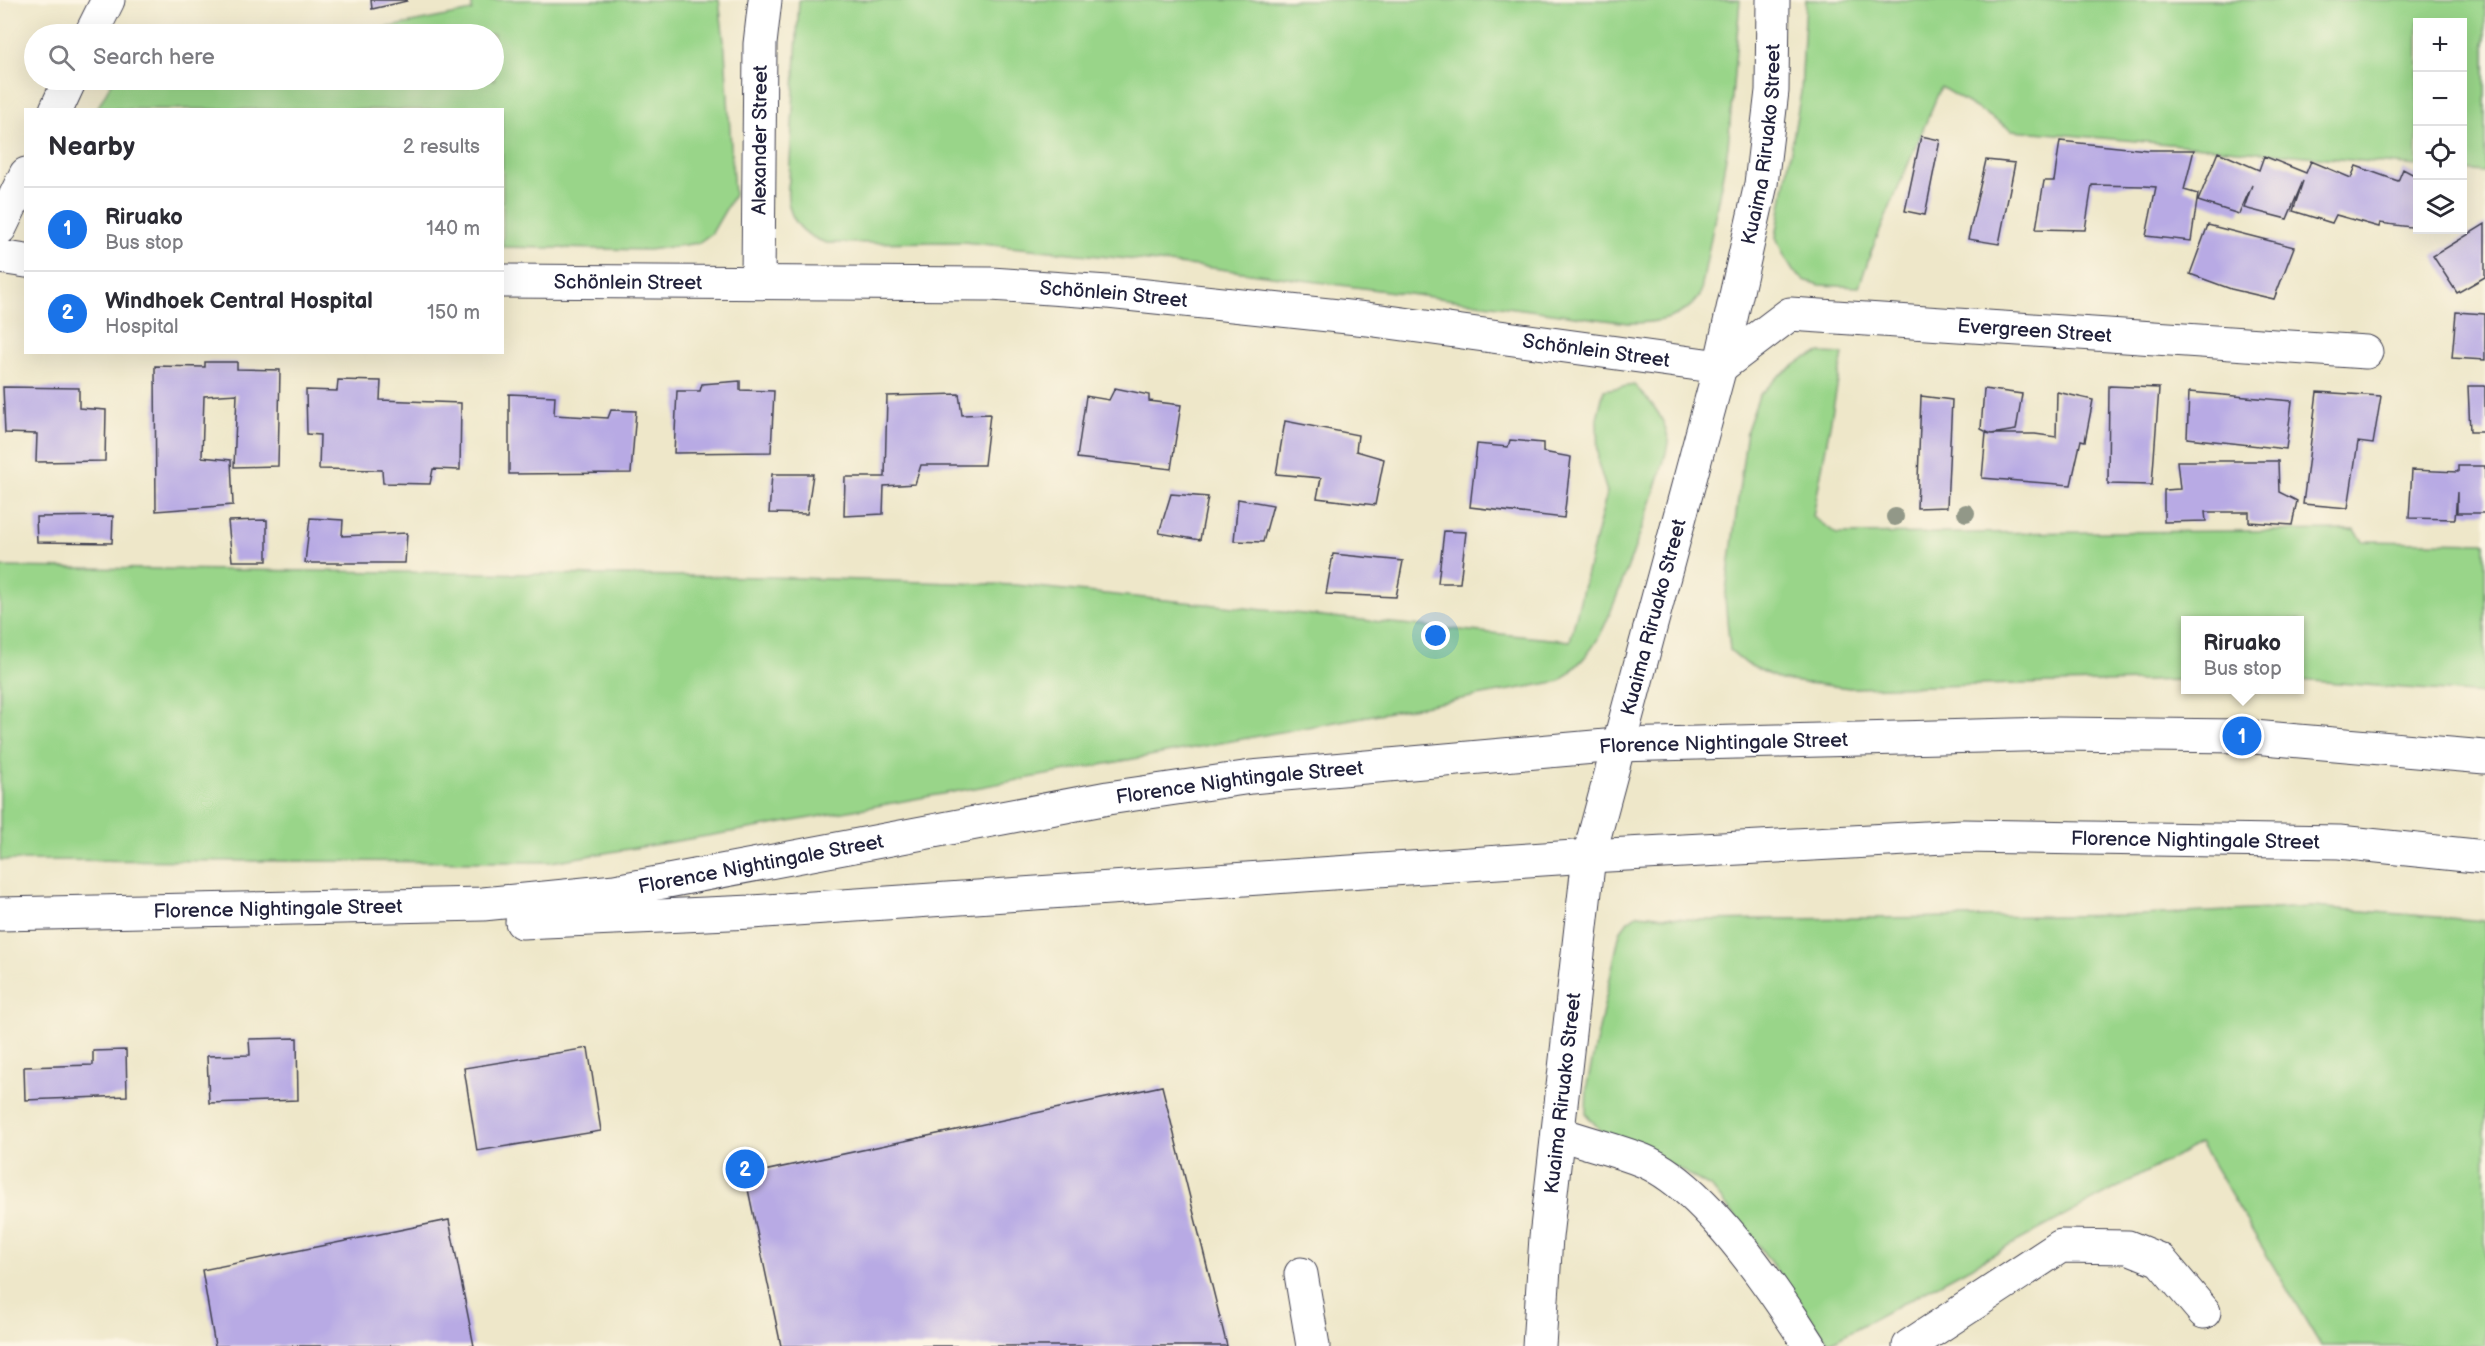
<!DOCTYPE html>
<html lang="en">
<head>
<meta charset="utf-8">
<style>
	:root { --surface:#fff; --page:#f7f7f7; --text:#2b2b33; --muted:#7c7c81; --line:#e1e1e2; --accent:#1a73e8 }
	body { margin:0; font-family:"Balsamiq Sans",sans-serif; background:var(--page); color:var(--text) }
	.controls { position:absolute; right:18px; top:18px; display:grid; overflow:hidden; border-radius:0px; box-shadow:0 6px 24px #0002 }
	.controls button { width:54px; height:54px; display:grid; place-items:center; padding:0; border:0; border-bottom:2px solid var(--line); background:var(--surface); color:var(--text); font:30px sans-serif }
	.you { position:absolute; left:1436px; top:636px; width:21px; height:21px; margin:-15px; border:4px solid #fff; border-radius:50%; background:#1a73e8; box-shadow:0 0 0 9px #1a73e833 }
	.badge { display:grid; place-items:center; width:39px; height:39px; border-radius:50%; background:var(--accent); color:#fff; font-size:20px; font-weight:700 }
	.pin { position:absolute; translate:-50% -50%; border:3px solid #fff; box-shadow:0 2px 6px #0006 }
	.popup { position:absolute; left:2181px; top:616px; width:123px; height:78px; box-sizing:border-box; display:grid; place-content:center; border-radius:0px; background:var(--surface); filter:drop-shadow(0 2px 4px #0005); font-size:20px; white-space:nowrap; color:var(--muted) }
	.popup b { font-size:22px; color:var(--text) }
	.popup::after { content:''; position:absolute; left:50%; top:100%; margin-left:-12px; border:12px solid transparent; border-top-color:var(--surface) }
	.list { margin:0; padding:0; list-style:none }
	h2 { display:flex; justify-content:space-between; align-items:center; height:78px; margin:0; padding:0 24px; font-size:26px }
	h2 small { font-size:20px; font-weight:400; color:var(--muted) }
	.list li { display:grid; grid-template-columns:39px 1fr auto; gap:18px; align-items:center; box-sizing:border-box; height:84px; padding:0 24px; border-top:2px solid var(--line) }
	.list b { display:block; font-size:22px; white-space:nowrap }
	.list p { margin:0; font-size:20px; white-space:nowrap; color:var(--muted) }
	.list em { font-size:20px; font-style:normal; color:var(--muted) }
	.icon { flex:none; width:33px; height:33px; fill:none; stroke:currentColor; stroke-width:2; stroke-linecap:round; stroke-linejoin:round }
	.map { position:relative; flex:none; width:2485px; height:1346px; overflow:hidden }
	.search { position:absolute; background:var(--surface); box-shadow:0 6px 24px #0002; left:24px; top:24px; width:480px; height:66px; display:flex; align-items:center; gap:15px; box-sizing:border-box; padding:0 21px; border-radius:33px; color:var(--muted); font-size:22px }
	.panel { position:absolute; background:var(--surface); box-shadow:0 6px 24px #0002; left:24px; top:108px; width:480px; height:246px; border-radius:0px }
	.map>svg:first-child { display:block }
	.green { fill:#99d589; stroke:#5e7c62; stroke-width:1.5 }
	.building { fill:#b8aae4 }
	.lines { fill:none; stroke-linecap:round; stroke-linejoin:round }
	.minor-casing { stroke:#414050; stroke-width:35 }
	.major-casing { stroke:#414050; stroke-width:35 }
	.minor { stroke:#fff; stroke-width:33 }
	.major { stroke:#fff; stroke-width:33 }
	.tree { fill:#929888 }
	.labels { text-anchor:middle; stroke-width:5; stroke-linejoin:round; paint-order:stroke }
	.street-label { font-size:20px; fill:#22223b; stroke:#fcf5e5 }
</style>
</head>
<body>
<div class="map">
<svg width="2485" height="1346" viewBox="0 0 2485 1346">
	<rect width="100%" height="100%" fill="#fcf5e5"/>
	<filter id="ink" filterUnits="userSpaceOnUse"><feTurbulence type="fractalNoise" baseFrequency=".0167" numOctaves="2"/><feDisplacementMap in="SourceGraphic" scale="12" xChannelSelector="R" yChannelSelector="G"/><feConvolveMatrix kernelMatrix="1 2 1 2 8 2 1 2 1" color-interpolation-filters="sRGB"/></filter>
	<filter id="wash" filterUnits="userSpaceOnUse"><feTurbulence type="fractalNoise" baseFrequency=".008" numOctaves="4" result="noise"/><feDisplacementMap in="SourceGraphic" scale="24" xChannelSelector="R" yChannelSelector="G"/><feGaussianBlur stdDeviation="1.35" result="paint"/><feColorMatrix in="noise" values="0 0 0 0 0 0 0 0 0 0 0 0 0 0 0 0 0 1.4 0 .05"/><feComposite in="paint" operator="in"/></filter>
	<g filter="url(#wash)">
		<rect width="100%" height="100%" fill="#eee7c9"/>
		<path class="green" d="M472 0H719L725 50 734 195 712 233 698 243 649 250 503 247 502 110 97 109 113 80H494V34H355L472 11Z
			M799 0H1740L1728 147 1700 296C1682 320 1656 323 1628 323L1197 266 963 242 827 243C797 234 783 211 789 180Z
			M1806 0H2485V172L2463 170 2462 22H2418L2417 166 2012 130 1941 87 1871 252 1859 287 1819 285 1804 280 1793 271 1784 256 1776 237 1801 92Z
			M1821 353 1843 354 1813 517 1837 534 2355 530 2363 541 2485 543V694L2299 680V620H2185V680L1850 688 1781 680 1747 664 1730 650 1725 599 1747 430 1759 396 1779 376 1805 358Z
			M1634 385C1649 400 1664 415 1668 438 1671 455 1613 610 1601 633 1591 653 1577 666 1560 681L761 827 551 862 0 860V567L767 577 1016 585 1570 641 1607 492 1598 463 1597 418 1604 390Z
			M2314 907 2485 921V1346H2321L2200 1143 1829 1343 1753 1238 1712 1188 1631 1142 1601 1131 1586 1114 1587 1085 1620 932 1628 921 1638 914 1697 920 2141 915Z"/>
		<g id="blocks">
			<path class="building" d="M371 0H407V1L372 9Z
				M1921 136 1940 140 1925 215 1905 211Z
				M2060 141 2147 150H2194L2184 190 2198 194 2191 241 2146 236 2156 187 2144 186 2092 185 2085 230 2036 229 2044 181H2054Z
				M2218 152 2259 170 2264 156 2306 173 2311 161 2351 178 2356 166 2398 181 2403 169 2418 177V228L2380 223 2379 227 2336 215 2332 223 2293 211 2303 181 2287 219 2244 208 2252 185 2239 214 2198 201Z
				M1986 160 2015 163 1999 244 1968 239Z
				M2485 224V277L2457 293 2433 256Z
				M2208 225 2294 247 2274 299 2231 289 2190 274Z
				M2456 312 2485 314V360L2452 358Z
				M205 362H237V369L280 370 278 466 234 467 237 394 204 396 202 457 231 460 233 505 156 511 155 366 205 367Z
				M338 380 381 381 380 400 461 403 460 470 433 469 430 484 383 483 382 470 319 469 320 435 307 434 306 390 337 391Z
				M740 381V390L774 391 771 452 674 453 677 391H700L702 384Z
				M2109 386 2159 388 2152 485 2108 484Z
				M2468 386H2485V432H2470Z
				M3 387 79 388V408L106 410 105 461 36 462 37 434 5 433Z
				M1115 388 1149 395V401L1181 405 1171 469 1077 458 1086 396 1109 400Z
				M1984 389 2022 394 2016 430 1991 434H2035L2056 437 2057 392 2093 400 2085 441 2081 440 2071 485 1982 478 1986 433 1991 434 1981 429Z
				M2189 392 2292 401 2286 449 2187 438Z
				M2317 392 2381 396 2373 444 2358 442 2348 508 2303 504Z
				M509 394 555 396 554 415 608 418 611 410 636 411 631 473 509 474Z
				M959 394 962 415 990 414 984 465H921L915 484 884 486 883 514 844 516 845 477H885L887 396Z
				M1921 396 1952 400 1947 507 1917 508Z
				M1285 421 1358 435 1356 451 1384 459 1375 505 1317 498 1321 478 1276 474Z
				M1510 440 1543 443V452L1571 457 1564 518 1470 507 1477 444 1508 447Z
				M2177 461H2278L2279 492 2297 501 2292 525 2249 522V512H2205L2206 521 2164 522V490L2180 489Z
				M2458 466H2485V513H2457V492L2455 519 2409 518 2412 470 2458 472Z
				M772 474H813L807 514 769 513Z
				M1171 494 1208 497 1200 540 1159 533Z
				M1238 499 1273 505 1263 542 1234 541Z
				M113 516 112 543 37 542 36 517Z
				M310 518 343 520 342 536 407 533 405 563H305Z
				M267 520V561H232L228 521Z
				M1444 531 1466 532 1460 583H1438Z
				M1333 554 1403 561 1396 597 1326 594Z
				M297 1038 298 1100 209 1103 207 1056 250 1055 249 1039Z
				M588 1048 601 1131 477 1151 464 1068Z
				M126 1050 127 1096 25 1100 24 1067 93 1065V1051Z
				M1162 1086 1227 1346H781L745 1175Z
				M449 1220 474 1346H215L202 1270Z"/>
		</g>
	</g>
	<g filter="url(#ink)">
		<use href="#blocks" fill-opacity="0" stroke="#414050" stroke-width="1.5"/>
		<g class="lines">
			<g class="minor-casing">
				<g id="minor">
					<path d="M91 34 108 0"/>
					<path d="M56 110 70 80"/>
					<path d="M0 228 26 174"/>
					<path d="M0 257 26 261"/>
					<path id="s1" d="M502 281 991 284 1108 292 1367 319 1720 367 1790 314 2366 352"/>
					<path id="s2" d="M758 281 760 44 765 0"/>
					<path d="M1558 1133C1586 1143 1617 1150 1644 1161 1705 1187 1775 1291 1810 1346"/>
					<path d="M1301 1274 1313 1346"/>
					<path id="s3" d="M1539 1346 1546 1237 1589 856 1720 367 1761 184 1772 91 1773 0"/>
					<path d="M1909 1346 2061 1246 2128 1247 2160 1260 2204 1312"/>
				</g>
			</g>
			<g class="major-casing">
				<g id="major">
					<path id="s4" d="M0 914 483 904 615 891 1108 798 1251 777 1617 745 2056 734 2242 736 2485 757"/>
					<path id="s5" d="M522 922 752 912 1589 856 1963 836 2339 842 2485 857"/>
				</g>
			</g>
			<use href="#minor" class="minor"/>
			<use href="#major" class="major"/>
		</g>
		<g class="tree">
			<circle cx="1966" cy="513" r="9"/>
			<circle cx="1895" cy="517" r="9"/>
		</g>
	</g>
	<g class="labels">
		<g class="street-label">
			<text dy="7" stroke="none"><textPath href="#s2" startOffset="141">Alexander Street</textPath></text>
			<text dy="7" stroke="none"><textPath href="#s3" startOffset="1226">Kuaima Riruako Street</textPath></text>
			<text dy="7" stroke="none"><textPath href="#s1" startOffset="126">Schönlein Street</textPath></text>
			<text dy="7" stroke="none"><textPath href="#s1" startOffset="612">Schönlein Street</textPath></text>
			<text dy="7" stroke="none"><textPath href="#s1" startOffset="1556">Evergreen Street</textPath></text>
			<text dy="7" stroke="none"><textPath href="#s1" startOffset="1098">Schönlein Street</textPath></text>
			<text dy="7" stroke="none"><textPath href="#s3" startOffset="740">Kuaima Riruako Street</textPath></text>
			<text dy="7" stroke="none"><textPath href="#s4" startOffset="1736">Florence Nightingale Street</textPath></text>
			<text dy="7" stroke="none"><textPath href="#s4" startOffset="1250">Florence Nightingale Street</textPath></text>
			<text dy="7" stroke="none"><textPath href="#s5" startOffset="1676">Florence Nightingale Street</textPath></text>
			<text dy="7" stroke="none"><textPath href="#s4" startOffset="764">Florence Nightingale Street</textPath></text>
			<text dy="7" stroke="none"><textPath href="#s4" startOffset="278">Florence Nightingale Street</textPath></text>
			<text dy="7" stroke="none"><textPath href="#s3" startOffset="254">Kuaima Riruako Street</textPath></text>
		</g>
	</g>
</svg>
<div class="controls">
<button>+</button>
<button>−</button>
<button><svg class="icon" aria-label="locate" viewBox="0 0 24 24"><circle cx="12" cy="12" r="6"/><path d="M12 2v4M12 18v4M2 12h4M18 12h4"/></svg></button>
<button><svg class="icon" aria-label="layers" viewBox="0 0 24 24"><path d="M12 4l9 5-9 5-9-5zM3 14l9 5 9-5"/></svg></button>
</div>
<div class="you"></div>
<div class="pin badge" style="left:2242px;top:736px">1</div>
<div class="popup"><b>Riruako</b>Bus stop</div>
<div class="pin badge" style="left:745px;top:1169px">2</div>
<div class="search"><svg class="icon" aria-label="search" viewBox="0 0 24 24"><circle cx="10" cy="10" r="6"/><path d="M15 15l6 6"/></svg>Search here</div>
<section class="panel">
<h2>Nearby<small>2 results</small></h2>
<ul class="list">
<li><span class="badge">1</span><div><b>Riruako</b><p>Bus stop</p></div><em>140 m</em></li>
<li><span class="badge">2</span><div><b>Windhoek Central Hospital</b><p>Hospital</p></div><em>150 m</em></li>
</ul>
</section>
</div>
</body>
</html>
